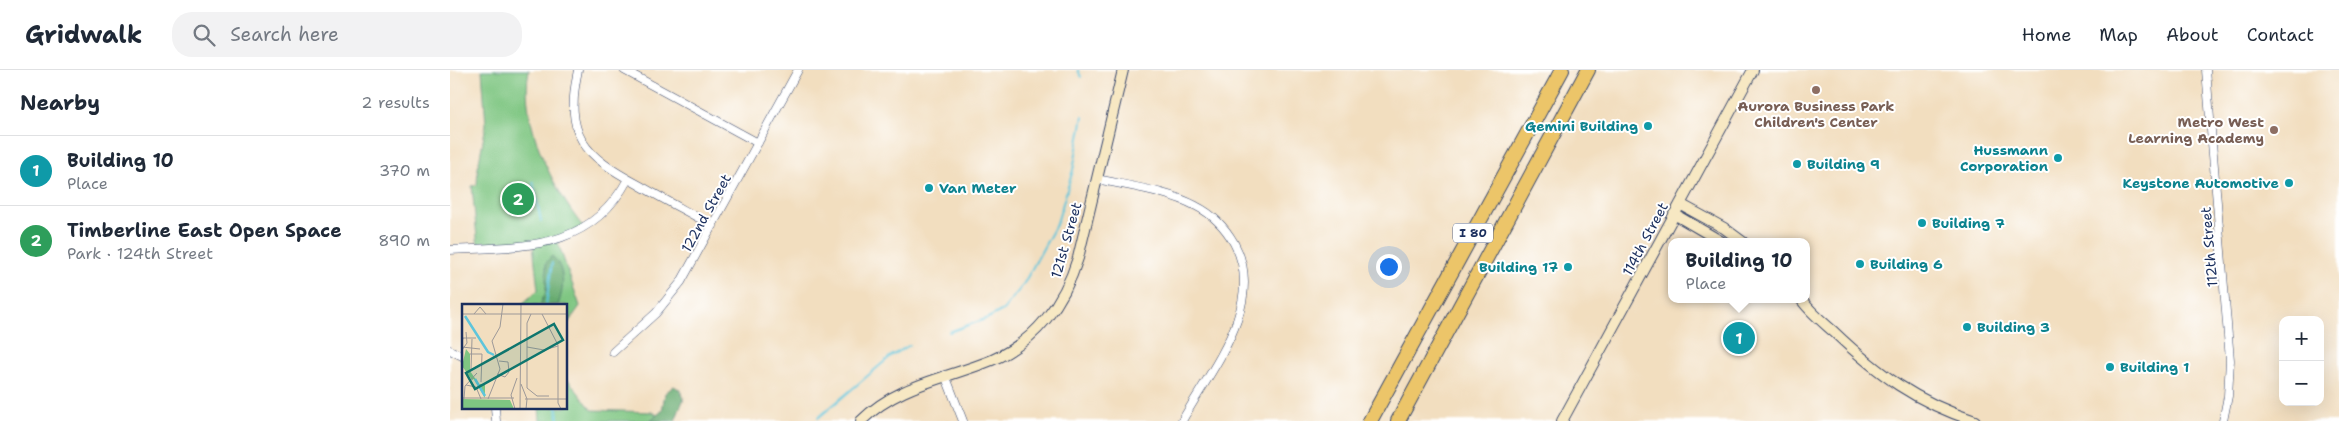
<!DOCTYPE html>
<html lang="en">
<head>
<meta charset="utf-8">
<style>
	:root { --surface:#fff; --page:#f2f2f3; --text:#1f2937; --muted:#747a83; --line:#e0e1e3; --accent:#1f6fb2 }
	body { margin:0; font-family:"Shantell Sans",sans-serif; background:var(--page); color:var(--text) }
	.controls { position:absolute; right:15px; bottom:15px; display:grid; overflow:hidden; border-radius:10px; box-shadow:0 5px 20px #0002 }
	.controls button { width:45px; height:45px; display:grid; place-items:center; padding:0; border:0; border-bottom:1px solid var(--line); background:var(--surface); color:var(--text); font:25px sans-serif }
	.you { position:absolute; left:938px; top:196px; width:18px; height:18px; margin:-12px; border:4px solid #fff; border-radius:50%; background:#1a73e8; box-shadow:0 0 0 8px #1a73e833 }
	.badge { display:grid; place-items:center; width:32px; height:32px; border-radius:50%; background:var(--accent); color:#fff; font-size:16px; font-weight:700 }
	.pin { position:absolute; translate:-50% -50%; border:2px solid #fff; box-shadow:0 1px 5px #0006 }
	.popup { position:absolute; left:1218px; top:168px; width:142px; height:65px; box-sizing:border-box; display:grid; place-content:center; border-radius:10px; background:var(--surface); filter:drop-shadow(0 1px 4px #0005); font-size:16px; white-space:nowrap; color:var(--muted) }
	.popup b { font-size:19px; color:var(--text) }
	.popup::after { content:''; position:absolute; left:50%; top:100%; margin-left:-10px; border:10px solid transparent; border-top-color:var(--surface) }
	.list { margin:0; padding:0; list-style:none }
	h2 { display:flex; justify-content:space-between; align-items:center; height:65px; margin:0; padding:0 20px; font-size:21px }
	h2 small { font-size:16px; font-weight:400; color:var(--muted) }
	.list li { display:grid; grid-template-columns:32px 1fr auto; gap:15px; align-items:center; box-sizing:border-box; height:70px; padding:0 20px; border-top:1px solid var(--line) }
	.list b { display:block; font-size:19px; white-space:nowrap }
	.list p { margin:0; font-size:16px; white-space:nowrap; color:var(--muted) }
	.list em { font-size:16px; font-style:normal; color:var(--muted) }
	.icon { flex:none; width:28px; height:28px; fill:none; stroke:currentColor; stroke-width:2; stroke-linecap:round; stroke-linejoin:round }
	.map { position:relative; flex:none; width:1889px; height:351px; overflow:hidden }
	header { display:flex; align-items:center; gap:30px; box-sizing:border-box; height:70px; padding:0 25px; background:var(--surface); border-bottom:1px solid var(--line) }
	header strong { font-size:24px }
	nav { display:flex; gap:28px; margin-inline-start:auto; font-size:18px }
	.search { width:350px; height:45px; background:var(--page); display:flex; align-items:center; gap:12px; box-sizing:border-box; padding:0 18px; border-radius:20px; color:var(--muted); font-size:19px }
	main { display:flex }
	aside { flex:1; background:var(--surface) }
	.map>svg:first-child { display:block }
	.green { fill:#7fc682; stroke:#4d7a70 }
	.forest { fill:#67ab70; stroke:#416d67 }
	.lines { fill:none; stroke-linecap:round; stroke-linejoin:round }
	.stream { stroke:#5ec5db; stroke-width:2 }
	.street-casing { stroke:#3b496d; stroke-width:9 }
	.secondary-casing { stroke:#3b496d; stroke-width:12 }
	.highway-casing { stroke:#3b496d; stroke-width:16 }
	.street { stroke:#fff; stroke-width:8 }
	.secondary { stroke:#f7e8c3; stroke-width:10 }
	.highway { stroke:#ecc569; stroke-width:14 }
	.education-dot { fill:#8d6e63; stroke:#fff; stroke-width:2 }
	.culture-dot { fill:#0f9aa8; stroke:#fff; stroke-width:2 }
	.labels { text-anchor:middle; stroke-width:4; stroke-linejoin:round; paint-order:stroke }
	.shield { fill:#fff; stroke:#5f6d8e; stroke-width:1 }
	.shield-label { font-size:12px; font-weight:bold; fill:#1b2f5e }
	.education-label { font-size:14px; font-weight:bold; fill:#785e54; stroke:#fff }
	.culture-label { font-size:14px; font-weight:bold; fill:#0d838f; stroke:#fff; text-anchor:start }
	.street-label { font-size:14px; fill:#1b2f5e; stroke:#fff }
	.inset-river { fill:none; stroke:#5ec5db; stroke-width:2.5 }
	.inset-road { fill:none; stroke:#9c9898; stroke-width:1 }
	.view { fill:#0f766e; fill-opacity:0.15; stroke:#0f766e; stroke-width:2.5 }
	.inset-edge { fill:none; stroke:#1b2f5e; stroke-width:2.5 }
</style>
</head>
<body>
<header>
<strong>Gridwalk</strong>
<div class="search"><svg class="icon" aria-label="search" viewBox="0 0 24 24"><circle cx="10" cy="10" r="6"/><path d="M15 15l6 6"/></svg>Search here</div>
<nav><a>Home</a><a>Map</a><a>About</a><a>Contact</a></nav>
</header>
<main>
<aside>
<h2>Nearby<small>2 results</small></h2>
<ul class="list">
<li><span class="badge" style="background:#0f9aa8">1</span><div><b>Building 10</b><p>Place</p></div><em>370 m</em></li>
<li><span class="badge" style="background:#2e9e5b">2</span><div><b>Timberline East Open Space</b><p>Park · 124th Street</p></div><em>890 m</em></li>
</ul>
</aside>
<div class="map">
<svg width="1889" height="351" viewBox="0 0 1889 351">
	<rect width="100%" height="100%" fill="#fff"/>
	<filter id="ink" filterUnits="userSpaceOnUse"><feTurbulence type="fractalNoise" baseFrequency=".02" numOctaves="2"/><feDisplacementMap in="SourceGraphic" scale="10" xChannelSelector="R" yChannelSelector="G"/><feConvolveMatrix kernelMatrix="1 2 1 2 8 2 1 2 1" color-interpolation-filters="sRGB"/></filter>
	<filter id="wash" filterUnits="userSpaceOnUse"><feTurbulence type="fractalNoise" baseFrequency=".0096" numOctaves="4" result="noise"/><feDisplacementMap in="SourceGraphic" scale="20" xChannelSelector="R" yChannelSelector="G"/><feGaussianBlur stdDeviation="1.12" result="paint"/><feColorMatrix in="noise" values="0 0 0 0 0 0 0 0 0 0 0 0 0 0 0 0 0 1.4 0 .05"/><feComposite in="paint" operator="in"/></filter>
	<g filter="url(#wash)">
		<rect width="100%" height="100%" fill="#f2debf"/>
		<path class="green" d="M32 0H79C69 51 102 118 134 158L107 170 130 236 116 256V235H71L88 220 83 175 28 178 22 116 27 115 28 97 36 55Z
			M116 307 142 340 202 342 211 347 209 351H90L89 337H116Z"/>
		<path class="forest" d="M102 186C116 199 114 219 108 235H90L96 222V193Z
			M224 316 229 319 234 328 225 351H199L212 341 215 323Z"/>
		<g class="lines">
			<path class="stream" d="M628 0 631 7
				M83 112 91 151
				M96 235 102 193
				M499 262 538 248 553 240 573 215 607 153 623 100 633 46
				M107 337 108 351
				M368 348 441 286 460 275"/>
		</g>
	</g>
	<g filter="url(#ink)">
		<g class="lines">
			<g class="street-casing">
				<path id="street" d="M128 0C114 66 133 85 189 115 213 129 238 142 263 156
					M174 0 308 73
					M1756 0 1780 290 1778 326 1773 351
					M647 109C678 116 719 121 746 136 762 144 775 157 784 173 817 233 761 299 732 351
					M0 180C72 176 139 182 178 109
					M0 280 14 287
					M163 282 206 243 231 212 348 0
					M495 305 513 351
					M45 337 46 351"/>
			</g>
			<g class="secondary-casing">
				<path id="secondary" d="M1230 134 1274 158 1293 172
					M1224 144 1272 172
					M1351 229C1359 241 1373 252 1384 262 1428 304 1466 332 1525 351
					M411 351C448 314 496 309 542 290 586 271 614 233 628 188L673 0
					M1112 351 1303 0"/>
			</g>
			<g class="highway-casing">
				<path id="highway" d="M920 351 1112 0
					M948 351 1138 0"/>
			</g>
			<use href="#street" class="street"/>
			<use href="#secondary" class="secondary"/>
			<use href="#highway" class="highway"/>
		</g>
	</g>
	<g class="education-dot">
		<circle cx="1366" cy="20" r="5"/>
		<circle cx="1824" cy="60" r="5"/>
	</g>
	<g class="culture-dot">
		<circle cx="1198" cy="56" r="5"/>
		<circle cx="1608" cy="88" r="5"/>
		<circle cx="1347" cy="94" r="5"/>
		<circle cx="1839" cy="113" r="5"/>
		<circle cx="479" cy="118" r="5"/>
		<circle cx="1472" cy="153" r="5"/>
		<circle cx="1410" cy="194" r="5"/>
		<circle cx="1118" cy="197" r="5"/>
		<circle cx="1517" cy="257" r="5"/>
		<circle cx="1660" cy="297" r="5"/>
	</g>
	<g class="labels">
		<rect class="shield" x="1003" y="153.5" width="40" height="19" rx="4"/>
		<g class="shield-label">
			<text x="1023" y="167">I 80</text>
		</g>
		<g class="education-label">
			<text x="1366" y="41">Aurora Business Park<tspan x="1366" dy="16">Children's Center</tspan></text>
			<text x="1814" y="57" text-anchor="end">Metro West<tspan x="1814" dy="16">Learning Academy</tspan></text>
		</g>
		<g class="culture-label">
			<text x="1188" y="61" text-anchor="end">Gemini Building</text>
			<text x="1598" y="85" text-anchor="end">Hussmann<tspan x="1598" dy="16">Corporation</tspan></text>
			<text x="1357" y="99">Building 9</text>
			<text x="1829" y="118" text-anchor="end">Keystone Automotive</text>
			<text x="489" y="123">Van Meter</text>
			<text x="1482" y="158">Building 7</text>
			<text x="1420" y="199">Building 6</text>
			<text x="1108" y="202" text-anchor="end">Building 17</text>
			<text x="1527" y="262">Building 3</text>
			<text x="1670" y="302">Building 1</text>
		</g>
		<g class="street-label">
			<text transform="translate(256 143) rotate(-61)" y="5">122nd Street</text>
			<text transform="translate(1195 169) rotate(-62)" y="5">114th Street</text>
			<text transform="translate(616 170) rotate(-74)" y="5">121st Street</text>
			<text transform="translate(1759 177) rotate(-95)" y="5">112th Street</text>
		</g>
	</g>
	<g transform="translate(12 234)">
		<rect width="105" height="105" fill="#f2debf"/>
		<path d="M4 45 8 50V67L17 80H23V94L12 75 10 76 0 62ZM0 95 48 96 52 105H0Z" fill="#7fc682"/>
		<path class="inset-river" d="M3 12 26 48 32 51M13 75 23 92"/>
		<path class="inset-road" d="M0 10H105M12 10 18 3 24 10M69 10 65 19V84L75 92H87M80 10 96 41V99L99 105M0 38 1 34H14M0 43 18 45M65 43 82 46 96 42M0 46 5 39 4 28M8 50H20L19 78M9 65 10 35M35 70 43 73 47 68 46 58 37 57M59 80 65 95 64 105M4 81 14 83 19 95M0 94H52M2 95 3 82 15 69M26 95 38 65 30 37 38 23 41 0M63 95H105M53 105 49 91 55 74M58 105 59 0"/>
		<path class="view" d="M92 20 101 36 13 85 4 69Z"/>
		<rect width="105" height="105" class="inset-edge"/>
	</g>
</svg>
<div class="controls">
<button>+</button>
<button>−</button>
</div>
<div class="you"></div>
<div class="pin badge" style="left:1289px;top:268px;background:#0f9aa8">1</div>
<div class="popup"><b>Building 10</b>Place</div>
<div class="pin badge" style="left:68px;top:129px;background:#2e9e5b">2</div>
</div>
</main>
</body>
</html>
